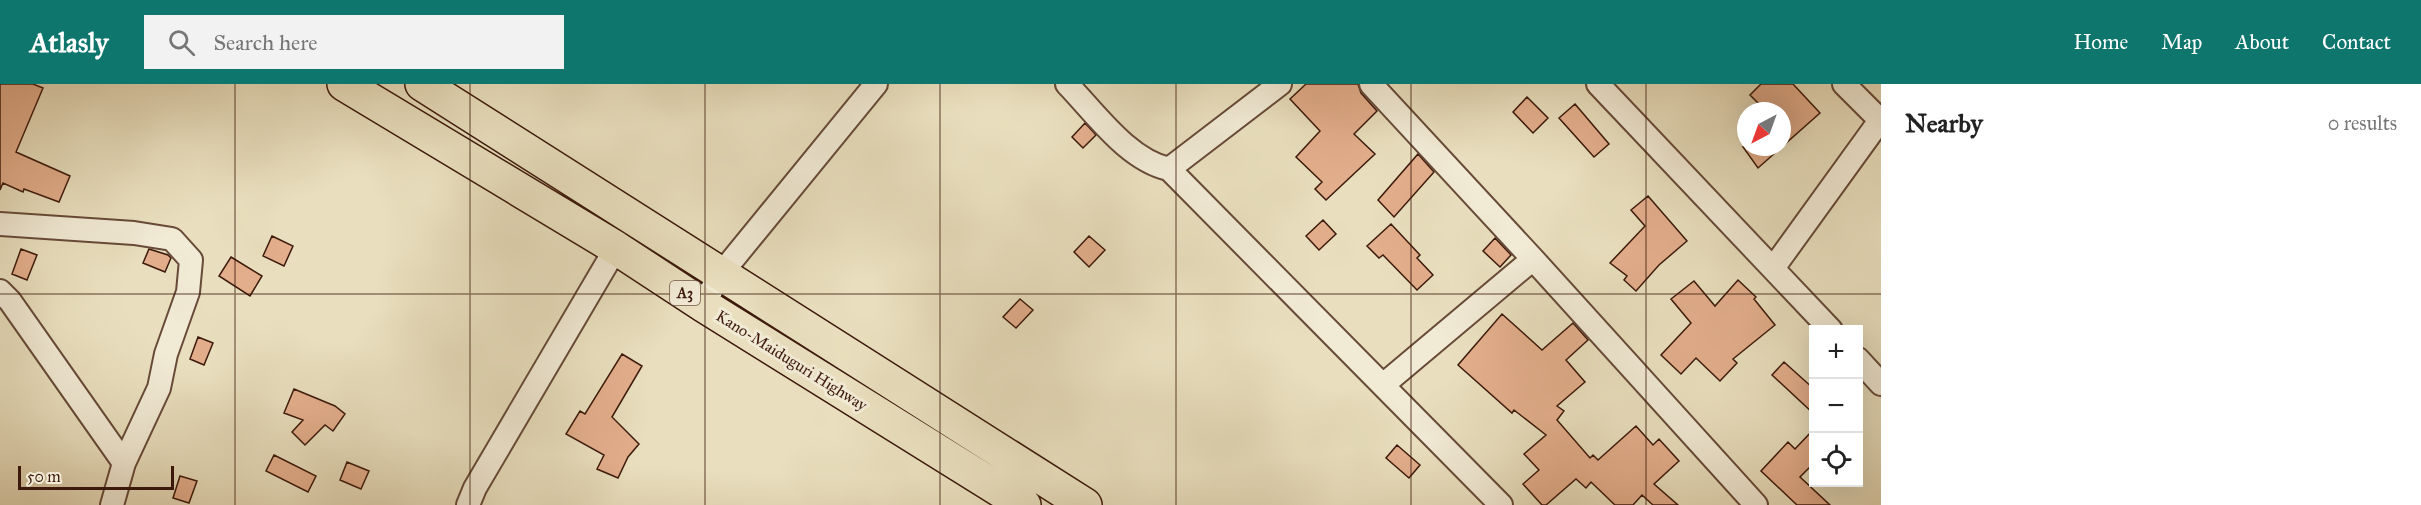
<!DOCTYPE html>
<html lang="en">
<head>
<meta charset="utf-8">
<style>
	:root { --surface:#fff; --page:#f2f2f2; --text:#222; --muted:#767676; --line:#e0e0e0; --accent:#0f766e }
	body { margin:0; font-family:"IM FELL Great Primer",serif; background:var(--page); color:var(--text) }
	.controls { position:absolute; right:18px; bottom:18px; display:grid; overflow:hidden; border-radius:0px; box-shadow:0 6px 24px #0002 }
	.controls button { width:54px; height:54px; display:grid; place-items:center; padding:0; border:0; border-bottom:2px solid var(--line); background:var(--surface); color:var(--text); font:30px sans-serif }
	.compass { position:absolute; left:1737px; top:18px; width:54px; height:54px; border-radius:50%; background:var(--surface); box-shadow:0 6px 24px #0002; rotate:221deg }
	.scale { position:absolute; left:18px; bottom:15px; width:156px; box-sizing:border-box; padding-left:6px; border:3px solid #3c190b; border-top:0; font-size:16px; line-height:21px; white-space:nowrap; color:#3c190b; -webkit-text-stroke:4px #f1ead5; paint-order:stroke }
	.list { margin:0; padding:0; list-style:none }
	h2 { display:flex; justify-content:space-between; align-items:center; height:78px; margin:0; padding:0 24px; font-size:26px }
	h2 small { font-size:20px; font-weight:400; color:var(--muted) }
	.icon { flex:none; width:33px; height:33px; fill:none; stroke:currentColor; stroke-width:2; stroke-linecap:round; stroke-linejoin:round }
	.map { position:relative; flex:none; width:1881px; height:421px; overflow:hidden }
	header { display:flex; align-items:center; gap:36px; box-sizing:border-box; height:84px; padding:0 30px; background:var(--accent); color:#fff }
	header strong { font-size:28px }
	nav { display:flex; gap:33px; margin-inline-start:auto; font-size:21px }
	.search { width:420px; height:54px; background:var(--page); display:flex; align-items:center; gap:15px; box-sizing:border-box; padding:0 21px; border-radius:0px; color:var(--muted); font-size:22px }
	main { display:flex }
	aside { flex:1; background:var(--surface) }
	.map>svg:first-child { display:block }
	.building { fill:#e3ae8c; stroke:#3c190b; stroke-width:1.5 }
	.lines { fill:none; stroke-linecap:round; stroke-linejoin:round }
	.minor-casing { stroke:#674a38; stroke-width:26 }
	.highway-casing { stroke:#3c190b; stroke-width:36 }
	.minor { stroke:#f1ead5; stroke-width:22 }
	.highway { stroke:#e9dfbe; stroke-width:33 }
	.grid { fill:none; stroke:#3c190b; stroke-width:1.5; stroke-opacity:0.55 }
	.labels { text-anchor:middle; stroke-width:6; stroke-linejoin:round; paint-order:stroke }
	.shield { fill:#f1ead5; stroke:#725848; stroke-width:1.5 }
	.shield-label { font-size:15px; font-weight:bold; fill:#3c190b }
	.street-label { font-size:16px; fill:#3c190b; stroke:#f1ead5 }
</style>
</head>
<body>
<header>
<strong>Atlasly</strong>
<div class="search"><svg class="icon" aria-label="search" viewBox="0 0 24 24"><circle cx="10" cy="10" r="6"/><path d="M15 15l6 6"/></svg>Search here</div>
<nav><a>Home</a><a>Map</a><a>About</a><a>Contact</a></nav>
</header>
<main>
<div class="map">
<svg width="1881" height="421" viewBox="0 0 1881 421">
	<rect width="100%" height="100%" fill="#e9dfbe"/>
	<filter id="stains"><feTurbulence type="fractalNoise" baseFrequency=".00333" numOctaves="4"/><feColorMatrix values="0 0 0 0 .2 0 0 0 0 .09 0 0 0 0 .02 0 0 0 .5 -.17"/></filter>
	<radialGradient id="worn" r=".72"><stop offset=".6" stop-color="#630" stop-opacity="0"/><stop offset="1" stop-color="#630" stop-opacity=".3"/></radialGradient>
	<path class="building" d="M0 0H33L43 4 16 68 70 92 59 118 24 105 23 108 3 99 0 106Z
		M1306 0H1358L1361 9 1377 27 1354 50 1375 70 1326 116 1315 105 1322 98 1296 73 1320 47 1290 15Z
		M1761 0H1793L1820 29 1758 84 1743 63H1782V27H1766L1750 11Z
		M1527 13 1548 34 1533 49 1513 28Z
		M1575 20 1609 60 1594 73 1559 34Z
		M1085 39 1096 51 1083 64 1072 53Z
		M1418 70 1434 88 1394 133 1378 116Z
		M1648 112 1687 157 1659 181 1636 207 1624 196 1627 192 1610 179 1645 142 1631 126Z
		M1323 136 1336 150 1319 166 1306 152Z
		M1391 140 1420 171 1417 174 1433 191 1417 206 1383 171 1379 174 1367 162Z
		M272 152 293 162 284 182 263 172Z
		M1089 152 1105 166 1089 183 1074 168Z
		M1495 154 1511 171 1500 183 1483 167Z
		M21 165 37 171 27 196 12 190Z
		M149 165 168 171 171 174 165 188 143 179Z
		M231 173 262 192 250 212 219 192Z
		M1738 196 1756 213 1754 215 1775 241 1733 275 1737 279 1720 297 1696 274 1681 290 1661 271 1691 239 1671 215 1694 197 1715 222Z
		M1020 215 1033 226 1016 244 1003 233Z
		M1502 230 1542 266 1573 239 1588 256 1566 276 1585 298 1557 322 1564 327 1557 336 1590 374 1593 371 1598 376 1636 342 1653 361 1659 355 1679 377 1654 400 1678 421H1653L1642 411 1633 421H1615L1591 398 1586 404 1576 395 1546 421H1542L1523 400 1539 386 1524 370 1546 351 1514 326 1512 329 1458 281Z
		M198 253 213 259 204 281 190 275Z
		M622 270 642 282 612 333 639 360 628 373 618 394 597 385 604 371 566 350 580 327 585 330Z
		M1784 278 1814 305V330L1772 291Z
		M294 305 335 322 345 330 333 347 325 341 305 361 292 348 303 336 284 329Z
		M1814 345V379L1800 393 1830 421H1797L1761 387 1788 358 1795 365Z
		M1397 361 1420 381 1409 394 1386 374Z
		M274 371 316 392 308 408 266 387Z
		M347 378 369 387 361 405 340 396Z
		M180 392 197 397 189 419 173 414Z"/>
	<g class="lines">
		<g class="minor-casing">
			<path id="minor" d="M1067 0C1096 30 1128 76 1169 85L1280 0
				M1371 0 1533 175 1756 421
				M1598 0 1831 246
				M1844 0 1880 36
				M1169 85 1501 421
				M0 140 134 149 172 155 191 176 188 208 166 270 159 304 124 379 112 421
				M1774 183 1881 35
				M0 207 10 217 124 379
				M703 221 720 191 876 0
				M1858 275 1881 300
				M1383 301 1533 175
				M468 421 475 404 616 164"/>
		</g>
		<g class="highway-casing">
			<path id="highway" d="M344 0 616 164 703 221 1024 421
				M422 0 1085 421"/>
		</g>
		<use href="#minor" class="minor"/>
		<use href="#highway" class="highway"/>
	</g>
	<path class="grid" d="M235 0V421M470 0V421M705 0V421M940 0V421M1176 0V421M1411 0V421M1646 0V421M0 210H1881"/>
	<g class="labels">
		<rect class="shield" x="670" y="197" width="30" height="24" rx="4.5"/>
		<g class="shield-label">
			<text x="685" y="214">A3</text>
		</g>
		<g class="street-label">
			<text transform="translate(792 276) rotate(32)" y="6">Kano-Maiduguri Highway</text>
		</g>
	</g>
	<rect width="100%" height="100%" filter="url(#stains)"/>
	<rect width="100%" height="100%" fill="url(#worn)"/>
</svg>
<div class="controls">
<button>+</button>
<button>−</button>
<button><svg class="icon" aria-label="locate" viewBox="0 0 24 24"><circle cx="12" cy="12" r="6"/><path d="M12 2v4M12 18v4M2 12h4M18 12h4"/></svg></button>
</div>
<svg class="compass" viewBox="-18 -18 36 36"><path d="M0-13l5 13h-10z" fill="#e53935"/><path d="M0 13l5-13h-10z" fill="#767676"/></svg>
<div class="scale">50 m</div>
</div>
<aside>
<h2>Nearby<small>0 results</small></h2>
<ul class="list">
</ul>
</aside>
</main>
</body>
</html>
